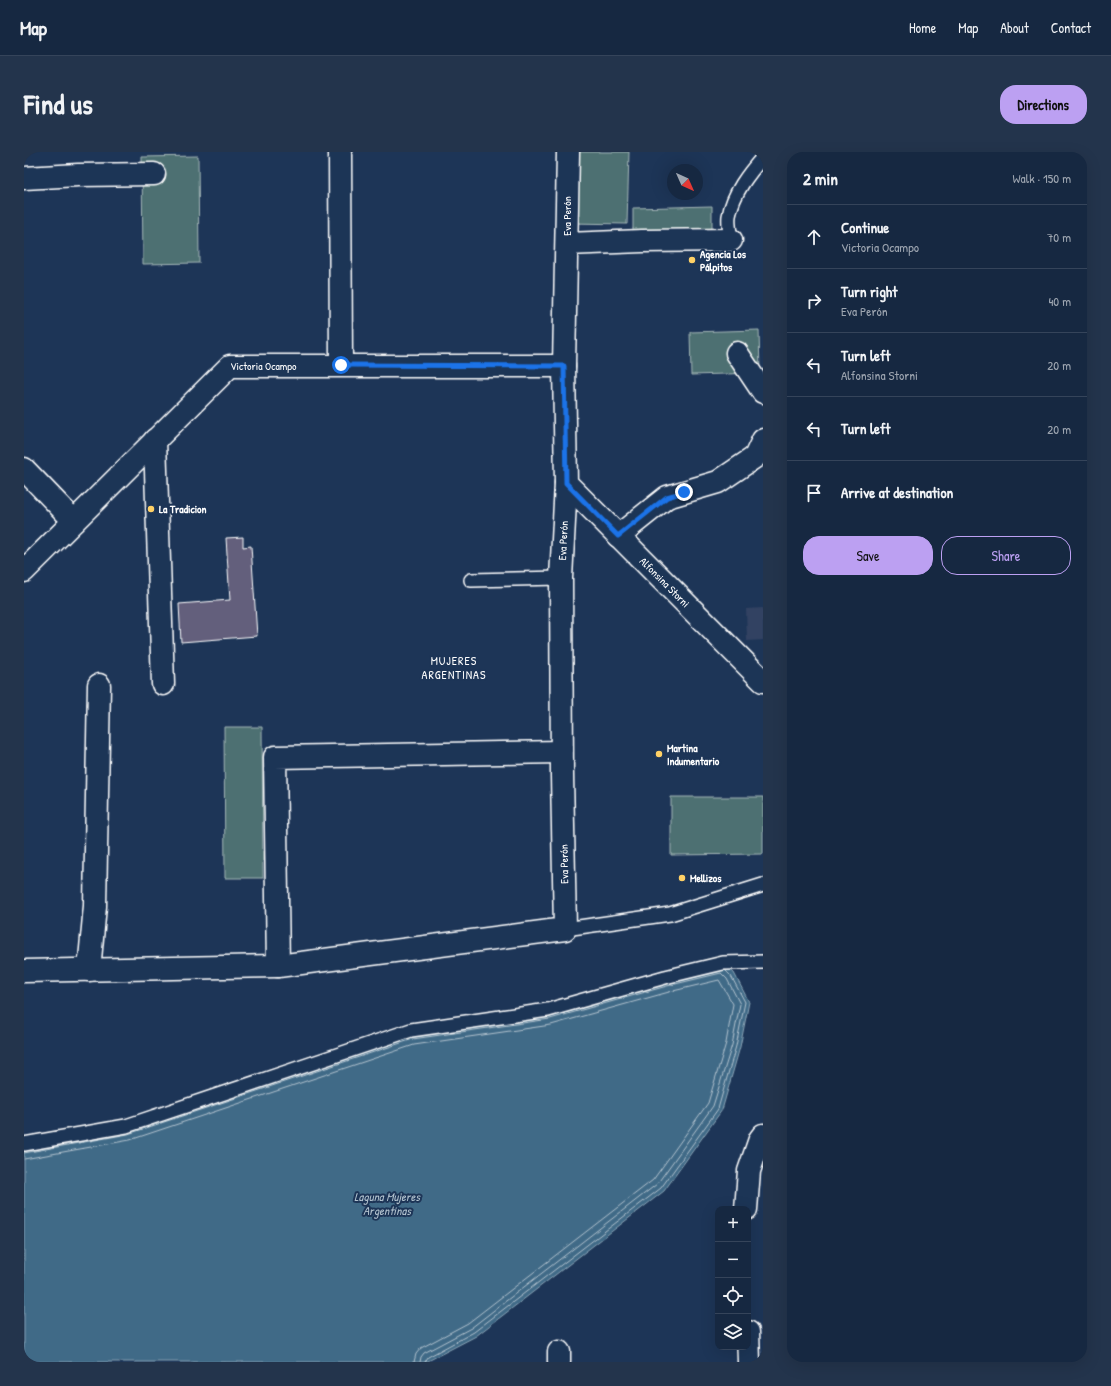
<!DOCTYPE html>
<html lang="en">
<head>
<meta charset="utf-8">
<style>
	:root { --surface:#162841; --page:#23344c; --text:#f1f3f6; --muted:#9ea6b1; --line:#35445a; --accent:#bca0f2 }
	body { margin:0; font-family:"Patrick Hand",sans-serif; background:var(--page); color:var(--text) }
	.controls { position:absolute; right:12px; bottom:12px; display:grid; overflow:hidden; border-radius:8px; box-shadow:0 4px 16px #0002 }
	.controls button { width:36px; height:36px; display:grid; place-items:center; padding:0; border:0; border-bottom:1px solid var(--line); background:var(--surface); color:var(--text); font:20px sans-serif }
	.compass { position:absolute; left:643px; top:12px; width:36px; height:36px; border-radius:50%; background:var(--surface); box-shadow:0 4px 16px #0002; rotate:135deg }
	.stop { position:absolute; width:12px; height:12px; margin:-9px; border:3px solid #1a73e8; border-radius:50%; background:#fff }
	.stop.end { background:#1a73e8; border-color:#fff; box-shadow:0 1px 4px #0008 }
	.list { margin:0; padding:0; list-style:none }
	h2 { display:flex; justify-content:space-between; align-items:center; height:52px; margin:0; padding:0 16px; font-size:17px }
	h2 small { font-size:13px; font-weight:400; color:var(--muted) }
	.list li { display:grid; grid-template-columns:26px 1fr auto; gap:12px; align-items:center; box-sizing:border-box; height:64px; padding:0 16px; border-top:1px solid var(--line) }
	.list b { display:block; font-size:15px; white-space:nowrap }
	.list p { margin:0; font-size:13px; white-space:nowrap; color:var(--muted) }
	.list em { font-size:13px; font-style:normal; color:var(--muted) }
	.actions { display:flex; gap:8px; padding:12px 16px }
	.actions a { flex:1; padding:9px 0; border:1px solid var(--accent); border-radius:16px; text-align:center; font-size:14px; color:var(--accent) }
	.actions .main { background:var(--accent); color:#111 }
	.icon { flex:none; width:22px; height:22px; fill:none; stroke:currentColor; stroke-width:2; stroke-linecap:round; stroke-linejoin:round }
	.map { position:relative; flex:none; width:739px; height:1210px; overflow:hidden; border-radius:16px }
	header { display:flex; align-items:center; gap:24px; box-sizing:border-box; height:56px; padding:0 20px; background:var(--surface); border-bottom:1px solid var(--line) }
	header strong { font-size:19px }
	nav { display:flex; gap:22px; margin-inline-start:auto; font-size:14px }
	.intro { display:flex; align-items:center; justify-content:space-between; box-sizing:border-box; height:96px; padding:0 24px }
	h1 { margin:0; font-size:28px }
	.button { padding:10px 18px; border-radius:16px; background:var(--accent); color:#111; font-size:14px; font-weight:700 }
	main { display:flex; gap:24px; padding:0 24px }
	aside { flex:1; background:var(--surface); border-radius:16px; box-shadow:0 4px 16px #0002 }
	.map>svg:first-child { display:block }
	.built { fill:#324262 }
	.green { fill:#4d7072; stroke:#a6b8b8 }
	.water { fill:#406a87; stroke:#8ca6b7 }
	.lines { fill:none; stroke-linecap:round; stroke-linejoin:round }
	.shore { stroke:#b3c3cf; stroke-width:1 }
	.building { fill:#635f7c; stroke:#fff }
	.service-casing { stroke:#fff; stroke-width:16 }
	.minor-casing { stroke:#fff; stroke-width:25 }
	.tertiary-casing { stroke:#fff; stroke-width:25 }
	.service { stroke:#1d3557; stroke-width:13 }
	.minor { stroke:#1d3557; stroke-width:22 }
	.tertiary { stroke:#1d3557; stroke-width:22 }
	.route { stroke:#1a73e8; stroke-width:5 }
	.poi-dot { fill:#ffd166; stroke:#1d3557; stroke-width:1.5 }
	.labels { text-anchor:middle; stroke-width:4; stroke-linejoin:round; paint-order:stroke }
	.street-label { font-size:11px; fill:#fff; stroke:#1d3557 }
	.poi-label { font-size:11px; font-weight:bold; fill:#fff; stroke:#1d3557; text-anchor:start }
	.neighbourhood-label { font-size:12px; letter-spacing:1px; fill:#fff; stroke:#1d3557 }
	.water-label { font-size:12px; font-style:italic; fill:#b3c3cf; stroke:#1d3557 }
</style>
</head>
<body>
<header>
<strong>Map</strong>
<nav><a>Home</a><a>Map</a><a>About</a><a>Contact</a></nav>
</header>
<div class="intro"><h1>Find us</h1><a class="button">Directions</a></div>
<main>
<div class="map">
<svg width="739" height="1210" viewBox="0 0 739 1210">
	<rect width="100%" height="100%" fill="#1d3557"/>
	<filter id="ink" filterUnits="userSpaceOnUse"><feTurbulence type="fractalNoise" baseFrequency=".025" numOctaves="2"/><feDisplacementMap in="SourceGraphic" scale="8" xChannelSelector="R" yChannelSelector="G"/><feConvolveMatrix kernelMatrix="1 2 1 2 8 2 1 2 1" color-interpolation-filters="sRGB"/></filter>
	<g filter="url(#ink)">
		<path class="built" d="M739 456V488L723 489 722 457Z"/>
		<path class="green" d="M550 0H605L603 72 547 71Z
			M174 4 175 111 119 112 118 5Z
			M688 54V83L609 84V56Z
			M735 178 736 221 667 223 666 180Z
			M200 575H238L239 726H201Z
			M647 645H739V702L647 703Z"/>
		<path class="water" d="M699 811 710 821 725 850 716 895 698 958 640 1039 452 1184 402 1210H0V992L102 974 387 878 524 858Z"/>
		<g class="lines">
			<path class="shore" d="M0 1001 104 982 389 887 526 867 643 834 697 821 703 827 716 852 708 893 689 954 633 1032 447 1176 400 1201 397 1205 396 1210
				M0 1007 106 988 390 893 527 873 645 840 695 828 709 852 702 891 684 951 629 1028 444 1171 397 1196 392 1202 390 1210
				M401 1210 404 1205 450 1180 637 1036 694 957 712 894 721 850 707 824 701 818"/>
		</g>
		<path class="building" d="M219 385V395L227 394 233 484 157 490 155 452 206 448 202 386Z"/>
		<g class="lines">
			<g class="service-casing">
				<path id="service" d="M707 88C706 81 704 71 705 64 709 41 725 21 739 5
					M447 428 537 426
					M541 777 646 762 739 733
					M0 992 102 974 387 878 524 858 641 825 699 811 739 810"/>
			</g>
			<g class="minor-casing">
				<g id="minor">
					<path d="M316 0 317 213"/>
					<path d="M0 26 54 23 130 22"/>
					<path d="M543 92 618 89 707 88"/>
					<path d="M713 201 739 240"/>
					<path d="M131 288 139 532"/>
					<path d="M0 317 50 369"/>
					<path d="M594 384 643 345 694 330 731 305 739 288"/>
					<path id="s1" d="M0 419 206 214H540"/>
					<path d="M254 814 251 605 537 600"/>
					<path d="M65 818 71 754 75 533"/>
					<path id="s2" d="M0 819 254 814 541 777 538 623 537 426 542 331"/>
					<path d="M722 1057 725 1019 736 987 739 983"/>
					<path d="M724 1180 725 1210"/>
					<path d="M535 1200V1210"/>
				</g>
			</g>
			<g class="tertiary-casing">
				<g id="tertiary">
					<path id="s3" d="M544 0 540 214 542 331 739 529"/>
				</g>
			</g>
			<use href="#service" class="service"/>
			<use href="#minor" class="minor"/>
			<use href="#tertiary" class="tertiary"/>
		</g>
	</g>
	<g class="lines" filter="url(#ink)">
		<path class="route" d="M317 213 540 214 542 331 594 384 643 345 660 340"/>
	</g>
	<g class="poi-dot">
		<circle cx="668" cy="108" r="4"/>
		<circle cx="127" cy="357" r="4"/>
		<circle cx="635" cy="602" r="4"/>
		<circle cx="658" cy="726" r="4"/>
	</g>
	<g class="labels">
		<g class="street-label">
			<text transform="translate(543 64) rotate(-90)" y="4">Eva Perón</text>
			<text dy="4" stroke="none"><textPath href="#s1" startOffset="324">Victoria Ocampo</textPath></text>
			<text dy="4" stroke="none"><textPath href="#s2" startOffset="932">Eva Perón</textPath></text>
			<text dy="4" stroke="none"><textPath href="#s3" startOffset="471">Alfonsina Storni</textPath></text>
			<text transform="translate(540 712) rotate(-91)" y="4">Eva Perón</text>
		</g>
		<g class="poi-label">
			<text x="676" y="106">Agencia Los<tspan x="676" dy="13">Pálpitos</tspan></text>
			<text x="135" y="361">La Tradicion</text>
			<text x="643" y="600">Martina<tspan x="643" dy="13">Indumentario</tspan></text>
			<text x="666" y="730">Mellizos</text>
		</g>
		<g class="neighbourhood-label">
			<text x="430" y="513">MUJERES<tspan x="430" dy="14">ARGENTINAS</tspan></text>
		</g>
		<g class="water-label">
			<text x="363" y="1049">Laguna Mujeres<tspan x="363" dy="14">Argentinas</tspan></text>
		</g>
	</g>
</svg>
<div class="controls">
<button>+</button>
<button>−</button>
<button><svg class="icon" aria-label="locate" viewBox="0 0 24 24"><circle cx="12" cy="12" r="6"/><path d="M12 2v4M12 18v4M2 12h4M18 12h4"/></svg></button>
<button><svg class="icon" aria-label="layers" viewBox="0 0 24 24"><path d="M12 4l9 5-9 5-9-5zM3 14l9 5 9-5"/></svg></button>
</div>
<svg class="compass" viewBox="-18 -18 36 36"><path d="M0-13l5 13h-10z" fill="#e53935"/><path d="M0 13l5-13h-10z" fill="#9ea6b1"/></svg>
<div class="stop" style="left:317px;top:213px"></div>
<div class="stop end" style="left:660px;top:340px"></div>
</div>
<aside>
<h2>2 min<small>Walk · 150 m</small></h2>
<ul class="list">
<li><svg class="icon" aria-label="ahead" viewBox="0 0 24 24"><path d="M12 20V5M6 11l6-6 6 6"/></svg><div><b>Continue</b><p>Victoria Ocampo</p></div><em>70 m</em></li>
<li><svg class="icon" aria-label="right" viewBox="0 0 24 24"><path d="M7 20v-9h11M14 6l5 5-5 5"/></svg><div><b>Turn right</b><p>Eva Perón</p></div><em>40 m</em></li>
<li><svg class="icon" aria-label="left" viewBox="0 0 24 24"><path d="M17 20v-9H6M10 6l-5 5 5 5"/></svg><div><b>Turn left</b><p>Alfonsina Storni</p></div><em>20 m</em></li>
<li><svg class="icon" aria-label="left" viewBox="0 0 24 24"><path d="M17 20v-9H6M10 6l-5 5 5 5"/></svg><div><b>Turn left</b></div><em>20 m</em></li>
<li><svg class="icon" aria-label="arrive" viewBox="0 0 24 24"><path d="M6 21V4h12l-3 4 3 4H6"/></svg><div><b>Arrive at destination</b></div></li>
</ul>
<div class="actions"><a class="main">Save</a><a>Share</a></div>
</aside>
</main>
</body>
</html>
